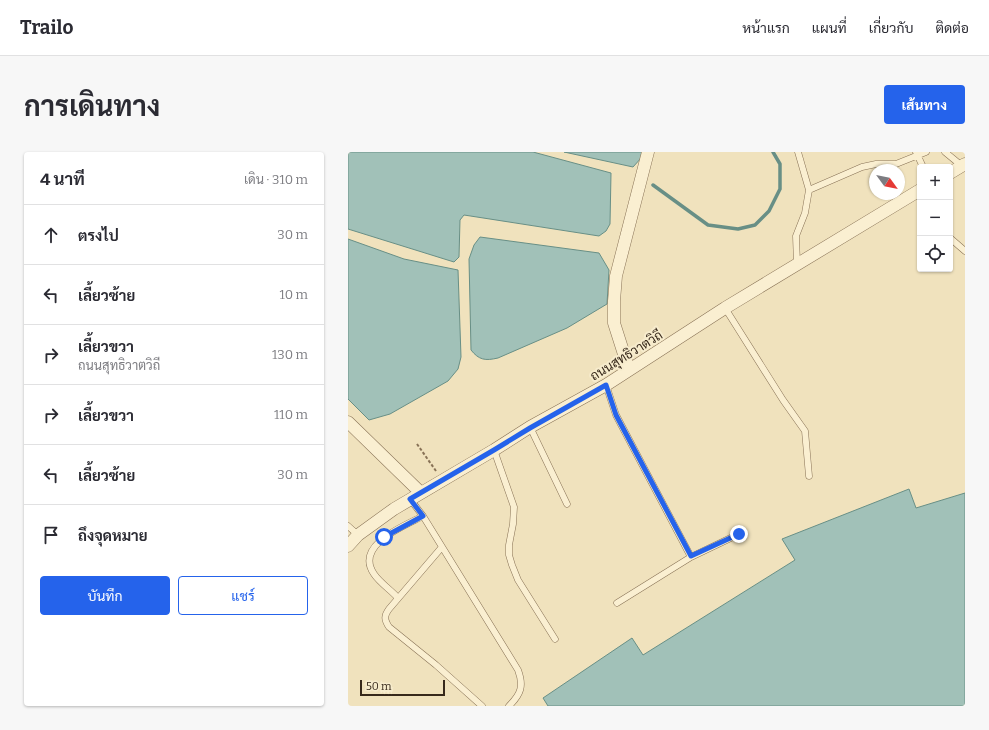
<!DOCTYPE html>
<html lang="th">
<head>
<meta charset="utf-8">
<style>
	:root { --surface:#fff; --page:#f7f7f7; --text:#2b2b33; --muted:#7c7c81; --line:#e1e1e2; --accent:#2563eb }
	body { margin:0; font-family:Bitter,Sarabun,serif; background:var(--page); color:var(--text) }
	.controls { position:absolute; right:12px; top:12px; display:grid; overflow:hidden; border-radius:4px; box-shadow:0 1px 3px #0004 }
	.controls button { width:36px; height:36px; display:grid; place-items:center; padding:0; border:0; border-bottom:1px solid var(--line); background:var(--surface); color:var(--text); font:20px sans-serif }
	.compass { position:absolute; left:521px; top:12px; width:36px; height:36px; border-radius:50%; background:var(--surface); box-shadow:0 1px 3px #0004; rotate:123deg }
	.scale { position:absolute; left:12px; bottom:10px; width:85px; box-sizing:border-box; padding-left:4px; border:2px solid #37291b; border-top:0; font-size:11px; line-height:14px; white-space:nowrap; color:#37291b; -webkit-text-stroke:3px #f7eccd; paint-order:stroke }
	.stop { position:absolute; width:12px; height:12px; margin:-9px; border:3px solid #2563eb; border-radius:50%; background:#fff }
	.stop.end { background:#2563eb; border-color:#fff; box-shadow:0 1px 4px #0008 }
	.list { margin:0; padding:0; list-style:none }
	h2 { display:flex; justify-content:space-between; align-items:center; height:52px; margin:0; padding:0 16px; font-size:17px }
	h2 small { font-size:13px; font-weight:400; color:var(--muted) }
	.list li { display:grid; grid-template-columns:26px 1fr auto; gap:12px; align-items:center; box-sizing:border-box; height:60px; padding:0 16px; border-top:1px solid var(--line) }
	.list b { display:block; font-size:15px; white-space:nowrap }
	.list p { margin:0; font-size:13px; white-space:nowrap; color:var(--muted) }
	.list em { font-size:13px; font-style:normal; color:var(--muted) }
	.actions { display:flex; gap:8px; padding:12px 16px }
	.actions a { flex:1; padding:9px 0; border:1px solid var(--accent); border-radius:4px; text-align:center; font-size:14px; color:var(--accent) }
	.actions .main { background:var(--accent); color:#fff }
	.icon { flex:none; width:22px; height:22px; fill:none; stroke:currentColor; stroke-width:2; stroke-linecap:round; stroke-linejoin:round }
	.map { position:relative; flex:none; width:617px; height:554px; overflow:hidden; border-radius:4px }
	header { display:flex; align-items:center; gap:24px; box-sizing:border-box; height:56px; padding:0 20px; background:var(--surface); border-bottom:1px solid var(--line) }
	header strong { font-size:19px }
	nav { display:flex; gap:22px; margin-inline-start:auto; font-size:14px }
	.intro { display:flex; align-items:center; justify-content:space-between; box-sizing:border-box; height:96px; padding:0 24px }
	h1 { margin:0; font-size:28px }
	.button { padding:10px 18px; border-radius:4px; background:var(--accent); color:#fff; font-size:14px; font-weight:700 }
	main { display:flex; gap:24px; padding:0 24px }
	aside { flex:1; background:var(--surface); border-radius:4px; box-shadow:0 1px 3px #0004 }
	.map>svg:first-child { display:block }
	.water { fill:#a1c1b8; stroke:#688f86 }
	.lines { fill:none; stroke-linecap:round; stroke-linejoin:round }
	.stream { stroke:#688f86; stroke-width:3.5 }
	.lane-casing { stroke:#887256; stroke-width:7 }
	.street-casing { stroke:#887256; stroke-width:13 }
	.path { stroke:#887256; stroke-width:2; stroke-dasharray:3 2; stroke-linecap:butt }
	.lane { stroke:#faefd1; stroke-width:6 }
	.street { stroke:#faefd1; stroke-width:12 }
	.route { stroke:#2563eb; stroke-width:5 }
	.labels { text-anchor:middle; stroke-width:4; stroke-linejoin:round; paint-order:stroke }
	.street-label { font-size:13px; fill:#37291b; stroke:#f7eccd }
</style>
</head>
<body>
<header>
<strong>Trailo</strong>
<nav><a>หน้าแรก</a><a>แผนที่</a><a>เกี่ยวกับ</a><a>ติดต่อ</a></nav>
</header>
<div class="intro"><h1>การเดินทาง</h1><a class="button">เส้นทาง</a></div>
<main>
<aside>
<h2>4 นาที<small>เดิน · 310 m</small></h2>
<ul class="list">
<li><svg class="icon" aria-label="ahead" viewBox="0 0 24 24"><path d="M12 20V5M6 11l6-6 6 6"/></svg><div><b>ตรงไป</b></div><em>30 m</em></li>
<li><svg class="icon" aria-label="left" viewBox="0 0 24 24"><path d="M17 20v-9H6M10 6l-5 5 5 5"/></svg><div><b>เลี้ยวซ้าย</b></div><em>10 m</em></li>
<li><svg class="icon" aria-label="right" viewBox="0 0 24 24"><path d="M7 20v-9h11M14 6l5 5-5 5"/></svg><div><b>เลี้ยวขวา</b><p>ถนนสุทธิวาตวิถี</p></div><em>130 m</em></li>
<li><svg class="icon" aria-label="right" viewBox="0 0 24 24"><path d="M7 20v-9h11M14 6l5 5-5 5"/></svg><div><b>เลี้ยวขวา</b></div><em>110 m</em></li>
<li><svg class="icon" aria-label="left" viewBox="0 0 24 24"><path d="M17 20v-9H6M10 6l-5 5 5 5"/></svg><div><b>เลี้ยวซ้าย</b></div><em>30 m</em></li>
<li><svg class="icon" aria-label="arrive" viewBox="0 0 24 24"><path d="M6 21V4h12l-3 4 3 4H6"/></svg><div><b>ถึงจุดหมาย</b></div></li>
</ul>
<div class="actions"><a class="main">บันทึก</a><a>แชร์</a></div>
</aside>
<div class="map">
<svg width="617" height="554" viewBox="0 0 617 554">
	<rect width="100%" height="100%" fill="#f0e2bd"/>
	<path class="water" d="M0 0H185L263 21 262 72 258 79 251 84 116 63 112 68 111 105 106 110 0 77Z
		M216 0H295L294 5 285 15Z
		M132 85 251 101 261 118 259 152 219 176 150 206C137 209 131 208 123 198L121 107 126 93Z
		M0 87 56 107 110 118 113 205 110 217 100 229 42 262 21 268 0 247Z
		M561 337 568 356 617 341V554H200L195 546 284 486 295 503 447 408 434 387Z"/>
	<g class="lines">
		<path class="stream" d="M305 33 360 73 390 77 407 73 421 59 432 37V12L425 0"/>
		<g class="lane-casing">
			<path id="lane" d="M568 0 575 15
				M597 0 614 14
				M461 38 514 15 528 12H548L578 0
				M602 86 617 99
				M449 112 448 84 457 61 461 38 450 0
				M377 156 435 248 457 279 461 324
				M258 233 268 263 343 405 391 382
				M182 275 219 352
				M146 298 166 355 165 372 161 393V403L164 413 170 428 207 487
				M62 347 75 364 170 518C176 534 173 542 161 554
				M0 374 10 383
				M94 395 41 457C36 464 36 467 41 475L88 513 134 554
				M50 446C43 438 32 431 26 422 6 393 56 374 75 364
				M269 451 343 405"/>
		</g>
		<g class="street-casing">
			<path id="street" d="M602 21 617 12
				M281 218 266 171V149L268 124 300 0
				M0 270 73 341
				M0 394 10 383 46 357 146 298 182 275 258 233 377 156 572 38"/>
		</g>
		<path class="path" d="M69 292 88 319"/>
		<use href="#lane" class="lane"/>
		<use href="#street" class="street"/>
	</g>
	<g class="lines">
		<path class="route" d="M36 385 75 364 62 347 146 298 182 276 258 233 268 263 343 404 391 382"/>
	</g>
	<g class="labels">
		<g class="street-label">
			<text transform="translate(278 203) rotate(-32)" y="5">ถนนสุทธิวาตวิถี</text>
		</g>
	</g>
</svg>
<div class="controls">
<button>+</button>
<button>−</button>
<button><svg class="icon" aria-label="locate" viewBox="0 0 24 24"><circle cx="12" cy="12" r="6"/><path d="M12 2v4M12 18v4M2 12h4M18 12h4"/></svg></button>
</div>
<svg class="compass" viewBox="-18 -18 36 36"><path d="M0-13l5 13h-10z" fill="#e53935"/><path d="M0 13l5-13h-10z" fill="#7c7c81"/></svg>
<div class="scale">50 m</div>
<div class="stop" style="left:36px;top:385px"></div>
<div class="stop end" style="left:391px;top:382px"></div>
</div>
</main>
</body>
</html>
